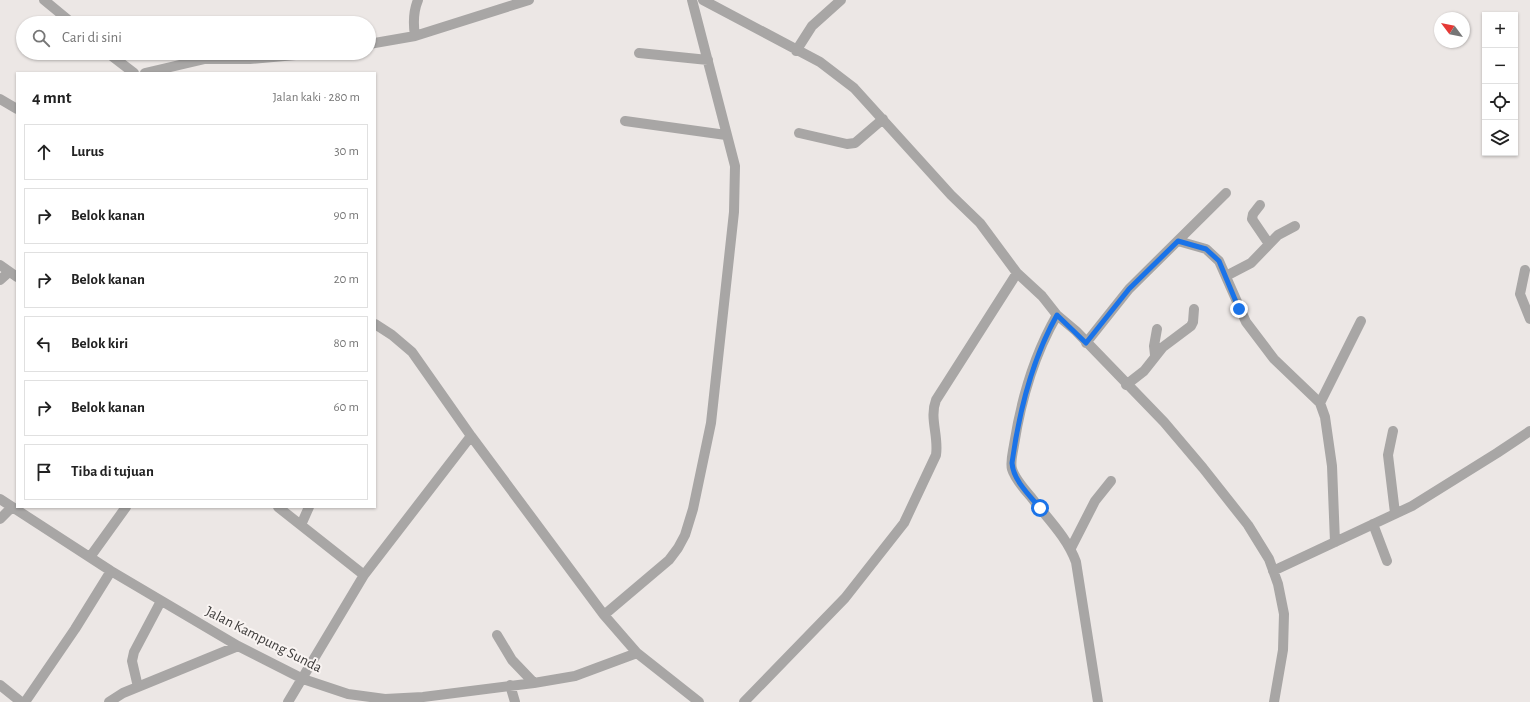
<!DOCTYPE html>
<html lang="id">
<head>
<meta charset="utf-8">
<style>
	:root { --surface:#fff; --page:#f2f2f2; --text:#222; --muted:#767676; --line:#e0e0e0 }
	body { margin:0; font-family:"Alegreya Sans",sans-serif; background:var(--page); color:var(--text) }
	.controls { position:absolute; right:12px; top:12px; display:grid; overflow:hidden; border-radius:0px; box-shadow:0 1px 3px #0004 }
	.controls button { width:36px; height:36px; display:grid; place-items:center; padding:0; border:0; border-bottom:1px solid var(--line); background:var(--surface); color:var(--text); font:20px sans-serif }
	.compass { position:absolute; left:1434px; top:12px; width:36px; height:36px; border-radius:50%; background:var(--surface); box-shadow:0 1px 3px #0004; rotate:302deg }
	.stop { position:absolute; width:12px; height:12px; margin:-9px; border:3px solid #1a73e8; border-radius:50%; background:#fff }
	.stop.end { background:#1a73e8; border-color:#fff; box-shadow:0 1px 4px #0008 }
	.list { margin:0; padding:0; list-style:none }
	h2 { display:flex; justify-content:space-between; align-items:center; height:52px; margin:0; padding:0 16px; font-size:17px }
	h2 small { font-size:13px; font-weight:400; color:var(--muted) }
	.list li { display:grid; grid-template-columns:26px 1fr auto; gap:12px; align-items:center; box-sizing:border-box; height:56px; margin:0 8px 8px; padding:0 8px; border:1px solid var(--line); border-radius:0px }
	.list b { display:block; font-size:15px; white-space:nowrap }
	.list em { font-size:13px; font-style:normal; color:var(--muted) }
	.icon { flex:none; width:22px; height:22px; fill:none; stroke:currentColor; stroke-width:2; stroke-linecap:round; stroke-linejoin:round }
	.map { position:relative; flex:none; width:1530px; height:702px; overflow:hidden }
	.search { position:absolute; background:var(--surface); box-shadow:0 1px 3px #0004; left:16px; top:16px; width:360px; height:44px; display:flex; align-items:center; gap:10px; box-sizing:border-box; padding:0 14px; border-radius:22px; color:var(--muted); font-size:15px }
	.panel { position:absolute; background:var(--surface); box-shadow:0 1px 3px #0004; left:16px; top:72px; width:360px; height:436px; border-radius:0px }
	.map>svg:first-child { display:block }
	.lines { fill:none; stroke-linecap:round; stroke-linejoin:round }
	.minor { stroke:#a8a6a5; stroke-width:10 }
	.route { stroke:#1a73e8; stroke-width:5 }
	.labels { text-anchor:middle; stroke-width:4; stroke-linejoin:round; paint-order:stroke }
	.street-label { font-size:15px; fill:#3e3c3b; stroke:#f9f4f2 }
</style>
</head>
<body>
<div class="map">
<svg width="1530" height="702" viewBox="0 0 1530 702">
	<rect width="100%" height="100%" fill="#ece7e5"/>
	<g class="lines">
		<path class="minor" d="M44 0 72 23
			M703 0 820 62 854 88 951 195 980 223 1017 273 1042 296 1057 315
			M415 36C413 23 413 12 418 0
			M369 44 415 36 529 0
			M796 51 812 26 841 0
			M108 53 134 73
			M639 53 708 60
			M145 73 205 59H250L318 53
			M0 99 17 109
			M625 121 726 135
			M799 133 847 144 855 143 883 119
			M1260 205 1253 214 1252 219 1269 244
			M1178 241 1206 249 1219 261 1246 322 1274 359 1320 403 1325 417 1332 466 1335 542
			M0 265 17 277
			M1525 270 1520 294 1530 319
			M1226 276 1251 263 1278 235 1295 226
			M0 280 9 272
			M375 324 392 335 412 352 471 436 604 615 637 653 699 702
			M1086 343 1129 289 1226 193
			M1155 355 1154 346 1157 329
			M1126 385 1144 371 1163 347 1191 326 1193 322 1194 309
			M1320 403 1361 321
			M1393 431 1388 455 1395 513
			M0 499 111 571 238 646 303 679 348 694 385 699 423 697 534 683 575 676 637 653
			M278 507 364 575
			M0 519 11 508
			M1373 524 1387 561
			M301 525 309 507
			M1071 548 1095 501 1111 481
			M90 557 126 507
			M1273 571 1412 506 1497 453 1530 431
			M604 615 669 560 678 548 685 535 693 509 711 423 734 212 735 166 692 0
			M497 635 512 660 534 683
			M0 685 21 702
			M510 685 515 702
			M138 687 132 661 134 652 161 601
			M25 702 75 629 111 571
			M109 702 123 693 238 646
			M288 702 364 575 471 436
			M744 702 845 598 904 523 936 455C939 436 929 418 936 400L1017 273
			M1098 702 1076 562C1067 537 1047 518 1031 497 1024 489 1015 479 1012 469 1010 462 1013 452 1014 445 1021 400 1034 355 1057 315L1076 331 1164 422 1203 468 1248 525 1269 559 1278 584 1284 614 1283 650 1274 702"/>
	</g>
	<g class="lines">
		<path class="route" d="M1040 508C1030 496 1013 480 1012 463 1019 412 1031 361 1057 315L1086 343 1129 289 1178 241 1206 249 1219 261 1239 309"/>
	</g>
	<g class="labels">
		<g class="street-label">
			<text transform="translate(264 639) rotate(27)" y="5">Jalan Kampung Sunda</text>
		</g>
	</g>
</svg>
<div class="controls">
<button>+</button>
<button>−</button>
<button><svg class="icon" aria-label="locate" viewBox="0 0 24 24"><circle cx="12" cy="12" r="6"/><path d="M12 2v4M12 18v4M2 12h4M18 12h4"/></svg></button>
<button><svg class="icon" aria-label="layers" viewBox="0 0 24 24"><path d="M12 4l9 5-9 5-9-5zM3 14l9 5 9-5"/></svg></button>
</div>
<svg class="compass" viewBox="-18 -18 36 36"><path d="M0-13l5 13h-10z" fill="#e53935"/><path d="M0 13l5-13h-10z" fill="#767676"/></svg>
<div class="stop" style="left:1040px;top:508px"></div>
<div class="stop end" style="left:1239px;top:309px"></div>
<div class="search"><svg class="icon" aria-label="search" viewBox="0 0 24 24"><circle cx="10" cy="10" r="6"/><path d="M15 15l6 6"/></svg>Cari di sini</div>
<section class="panel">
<h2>4 mnt<small>Jalan kaki · 280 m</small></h2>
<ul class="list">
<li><svg class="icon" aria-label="ahead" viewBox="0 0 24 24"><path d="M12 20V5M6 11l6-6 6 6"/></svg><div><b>Lurus</b></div><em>30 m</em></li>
<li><svg class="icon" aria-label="right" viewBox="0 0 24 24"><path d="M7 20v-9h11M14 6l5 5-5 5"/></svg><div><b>Belok kanan</b></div><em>90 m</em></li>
<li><svg class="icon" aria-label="right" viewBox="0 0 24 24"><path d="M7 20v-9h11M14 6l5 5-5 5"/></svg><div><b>Belok kanan</b></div><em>20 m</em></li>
<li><svg class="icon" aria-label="left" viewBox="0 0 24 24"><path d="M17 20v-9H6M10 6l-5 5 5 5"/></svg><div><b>Belok kiri</b></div><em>80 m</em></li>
<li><svg class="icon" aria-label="right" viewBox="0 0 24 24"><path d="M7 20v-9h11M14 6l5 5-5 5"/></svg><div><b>Belok kanan</b></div><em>60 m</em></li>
<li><svg class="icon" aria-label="arrive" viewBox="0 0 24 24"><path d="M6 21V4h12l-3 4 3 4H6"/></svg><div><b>Tiba di tujuan</b></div></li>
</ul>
</section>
</div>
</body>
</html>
